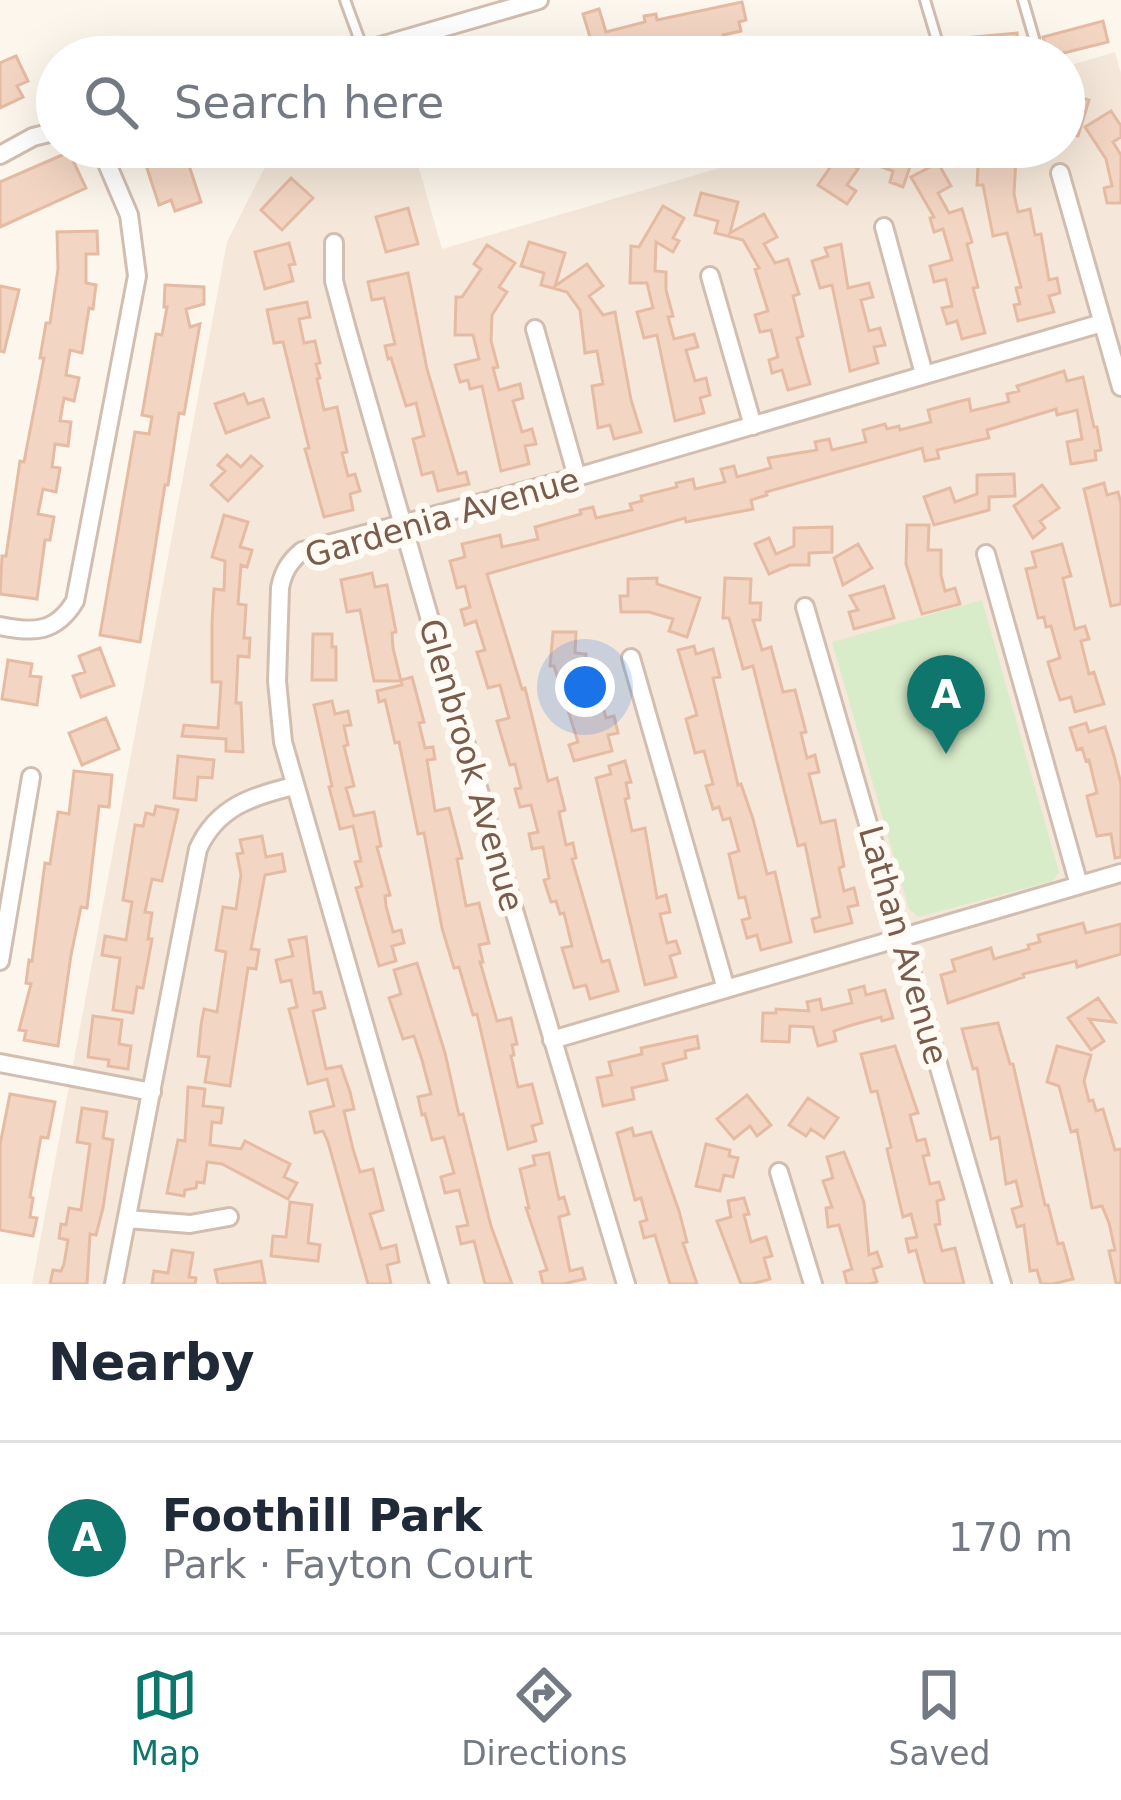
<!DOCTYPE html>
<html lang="en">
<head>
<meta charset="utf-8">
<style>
	:root { --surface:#fff; --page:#f6f6f7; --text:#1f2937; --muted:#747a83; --line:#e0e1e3; --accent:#0f766e }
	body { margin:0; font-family:"DejaVu Sans",sans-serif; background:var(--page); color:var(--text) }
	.you { position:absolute; left:585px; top:687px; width:42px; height:42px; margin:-30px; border:9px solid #fff; border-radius:50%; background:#1a73e8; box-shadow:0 0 0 18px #1a73e833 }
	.badge { display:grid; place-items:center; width:78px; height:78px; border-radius:50%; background:var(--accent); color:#fff; font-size:39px; font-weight:700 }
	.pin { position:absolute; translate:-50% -99px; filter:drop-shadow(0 3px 6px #0008) }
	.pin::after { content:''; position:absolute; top:63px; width:42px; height:36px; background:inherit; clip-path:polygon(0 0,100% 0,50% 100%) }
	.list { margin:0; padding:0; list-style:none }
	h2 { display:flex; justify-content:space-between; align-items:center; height:156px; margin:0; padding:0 48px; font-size:51px }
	h2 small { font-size:39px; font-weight:400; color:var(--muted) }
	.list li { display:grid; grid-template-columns:78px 1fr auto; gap:36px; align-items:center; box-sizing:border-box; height:192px; padding:0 48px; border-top:3px solid var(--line) }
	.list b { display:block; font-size:45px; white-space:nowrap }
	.list p { margin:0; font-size:39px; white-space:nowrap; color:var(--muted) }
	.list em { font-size:39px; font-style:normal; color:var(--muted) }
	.icon { flex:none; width:66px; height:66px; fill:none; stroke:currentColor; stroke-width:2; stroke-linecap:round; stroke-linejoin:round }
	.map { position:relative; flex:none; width:1121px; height:1284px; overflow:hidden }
	.search { position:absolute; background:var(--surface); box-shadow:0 12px 48px #0002; left:36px; right:36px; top:36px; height:132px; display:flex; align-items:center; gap:30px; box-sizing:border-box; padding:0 42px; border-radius:66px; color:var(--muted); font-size:45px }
	.sheet { height:348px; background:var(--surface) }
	nav { display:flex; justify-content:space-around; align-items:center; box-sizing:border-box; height:168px; border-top:3px solid var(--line); background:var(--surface); font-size:33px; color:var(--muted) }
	nav a { display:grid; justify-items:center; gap:6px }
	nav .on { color:var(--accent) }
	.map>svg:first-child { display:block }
	.residential { fill:#f5e8da }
	.green { fill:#d8ecc9 }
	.building { fill:#f3d5c3; stroke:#e6bba3; stroke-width:3 }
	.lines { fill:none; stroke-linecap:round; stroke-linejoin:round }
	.service-casing { stroke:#d1beb0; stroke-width:14 }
	.minor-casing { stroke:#d1beb0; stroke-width:22 }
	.service { stroke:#fff; stroke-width:8 }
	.minor { stroke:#fff; stroke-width:16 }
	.labels { text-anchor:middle; stroke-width:12; stroke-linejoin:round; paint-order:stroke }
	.street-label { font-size:33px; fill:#7a5c4d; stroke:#fffaf3 }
</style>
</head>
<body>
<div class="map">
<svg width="1121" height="1284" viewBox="0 0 1121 1284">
	<rect width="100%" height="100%" fill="#fdf6ec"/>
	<path class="residential" d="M1115 52 1121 73V1284H32L227 242 275 147H413L442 249 791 147H1064V67Z"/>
	<path class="green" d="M982 600 1059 872 1053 881 918 917 909 909 832 642Z"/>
	<path class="building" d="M742 2 746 20 739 22 741 31 723 35 724 40 653 52 652 47 612 57H596L583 14 599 9 606 32 645 22 644 16 656 14 657 20Z
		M1103 21 1108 42 1048 57 1043 37Z
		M1017 33 1019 56 975 57 973 37Z
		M16 56 28 81 17 86 23 97 0 108V63Z
		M1064 93 1089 100 1078 136 1064 132 1067 119 1064 118Z
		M1111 111 1121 126V137L1113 142 1121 155V203H1107L1104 188 1112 186 1106 159 1085 127Z
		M140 147H183L201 202 175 211 171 200 159 205Z
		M340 147H419L420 153 373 162 371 155 343 160Z
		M877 147H901L915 152 903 187 890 182 893 171 871 163Z
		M979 147H1025L1016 159 1014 194 1018 212 1030 209 1035 235 1041 234 1049 280 1057 278 1060 293 1049 296 1054 312 1018 321 1014 305 1020 304 1016 288 1021 287 1007 233 993 236 983 185H977Z
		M69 152 86 188 0 227V182Z
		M838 156 858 169 847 185 856 191 847 204 818 185Z
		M938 163 951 186 938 193 949 213 962 209 972 242 967 244 978 287 973 288 985 333 962 339 957 321 947 324 942 308 952 306 946 279 934 282 930 266 952 260 943 229 934 232 930 218 934 217 911 177Z
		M291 178 313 198 282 230 261 210Z
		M701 193 738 202 730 233 764 214 777 237 764 244 775 263 788 259 799 294 793 296 803 336 797 338 810 384 788 390 782 370 772 373 769 360 778 357 771 330 760 332 755 315 768 311 755 269 759 268 743 240 715 233 718 221 695 215Z
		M663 206 684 218 673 238 679 241 673 252 656 242 655 271 666 272V290L673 316 668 317 674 339 694 334 698 347 686 350 695 381 706 378 710 395 700 398 704 413 675 421 657 335 644 338 637 312 653 308 647 283H630L631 246 639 247Z
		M408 208 418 244 386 252 376 217Z
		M97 231 98 254H86V283L96 285 93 309 89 308 82 353 70 350 66 375 79 378 74 401 64 398 60 421 71 422 68 446 55 444 52 467 60 468 56 492 43 489 38 514 54 517 50 540H45L37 599 0 594 2 556H6L20 461 24 462 44 358H40L46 323H50L58 269 57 232Z
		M529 242 565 253 555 286 587 264 603 286 589 296 603 315 615 312 631 400 641 432 614 439 610 425 598 428 592 386 603 384 597 351 585 353 580 310 567 292 541 285 544 273 521 266Z
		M289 243 295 264 289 265 293 281 265 289 255 252Z
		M841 244 848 288 869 283 873 297 861 300 869 331 880 328 885 345 874 347 878 363 850 371 832 285 820 288 812 261 828 256 825 248Z
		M487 245 515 263 499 287 507 292 492 315 491 341 498 367 493 368 499 390 520 384 523 398 513 401 522 432 532 429 536 444 525 446 529 464 501 471 482 386 470 389 468 380 460 382 455 365 479 359 473 335H455L456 297H462L481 269 474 264Z
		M408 273 427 369 458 474 466 472 469 484 438 491 433 472 422 475 413 439 424 436 416 403 406 406 391 358 388 359 385 346 395 344 384 298 372 300 368 282Z
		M165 285 204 287V304L186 309 190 327 200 324 184 414 179 413 168 485H165L140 642 100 635 135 432 149 434 152 417 142 415 156 334 162 335 167 307H164Z
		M0 286 19 290 4 352 0 351Z
		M307 302 310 317 299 319 304 343 315 341 320 363 316 364 320 378 317 379 324 410 337 407 347 452 342 453 348 476 355 474 360 491 350 494 353 510 324 517 305 449 309 448 283 342 274 343 267 310Z
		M1064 371 1067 381 1083 377 1094 427H1097L1101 450 1095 451 1096 460 1071 464 1067 442 1082 439 1077 410 1057 415 1056 409 987 430 989 438 937 450 939 458 925 461 922 448 766 492 767 495 751 500 753 509 686 522 685 518 487 574 522 689 525 688 548 781 557 778 565 810 559 812 566 845 573 843 576 858 572 859 602 962 609 960 618 991 590 999 586 985 574 988 562 948 572 946 564 913 560 914 556 901 551 902 544 880 549 878 543 847 532 849 529 834 538 832 531 805 520 807 515 789 521 788 515 764 510 765 497 721 509 718 500 685 488 688 477 652 485 650 476 621 465 625 461 610 470 607 465 586 457 588 450 561 465 557 462 544 500 535 502 547 538 539 535 527 581 514 580 510 593 507 596 518 632 510 630 504 642 501 641 496 677 487 676 483 693 479 695 489 725 482 721 469 734 466 737 477 771 468 768 458 817 450 815 442 829 439 832 450 866 442 863 430 885 424 887 429 899 426 900 430 931 422 928 410 957 402 969 399 971 411 1009 402 1007 394 1019 391 1017 386Z
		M244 394 248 404 263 399 269 417 226 433 215 404Z
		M227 455 241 467 251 456 262 466 228 501 211 485 225 471 218 465Z
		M1014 474 1015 496 989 497V510L934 525 924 497 950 488 955 502 977 494V475Z
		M1104 483 1107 495 1118 492 1121 504V604L1111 606 1084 489Z
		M1042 485 1059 508 1040 521 1045 528 1033 538 1014 506Z
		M224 515 248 522 240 547 252 550 247 567 241 565 238 604 246 605 244 638H250L249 657 238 656 236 703H241L243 752 226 751V739L182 736 184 725 218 728 221 682H212V624L214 589 224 590 225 561 212 557Z
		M907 525H929L928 550H941V575L945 591 955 588 960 604 922 614 906 564Z
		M832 527V552L809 553V565H790L769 574 755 544 769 538 776 554 794 546V528Z
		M858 544 872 568 843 585 834 558Z
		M1062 544 1071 576 1063 578 1075 629 1085 626 1089 639 1081 641 1089 674 1094 672 1104 704 1075 712 1071 697 1060 700 1052 676 1048 662 1060 658 1051 626 1046 627 1044 617 1038 618 1026 569 1036 567 1032 552Z
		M372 573 375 587 387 585 396 632 392 633 393 648 401 681H374L360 610 347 612 341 580Z
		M657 578V584L700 598 687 637 669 631 673 619 649 612H621L620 596H628V579Z
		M725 578 751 579 750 603H761L760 620H753L762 650 771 647 783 692 795 690 806 732 801 733 807 758 815 755 819 772 809 774 821 823 835 820 844 866 839 868 844 891 854 888 858 905 848 907 852 923 815 932 812 919 820 917 805 844 798 846 753 666 743 669 729 618H723Z
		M884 586 894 618 854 629 849 612 858 610 850 596Z
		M553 632H576L575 653 586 654 585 668 578 667 587 699 600 696 606 718 614 716 618 733 608 735 612 751 574 761 569 745 578 742 554 666H550Z
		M313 634H332V647H336V680H312Z
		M694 646 696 654 713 649 720 677 713 678 738 785 741 784 753 819 767 874 775 872 791 942 761 950 757 935 747 938 742 920 750 918 745 897 739 898 729 854 739 851 730 818 723 820 719 807 713 809 706 786 713 784 704 751 695 753 686 719 697 715 678 650Z
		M100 648 114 685 81 697 73 676 85 672 79 656Z
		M8 660 32 664 30 676 41 677 37 705 2 699Z
		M412 677 424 722 419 723 425 748 433 747 435 759 427 760 435 811 449 808 462 858 457 859 466 906 479 903 489 943 479 945 483 962H480L497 1021 511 1018 517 1044 512 1045 514 1055 511 1056 518 1087 532 1084 542 1123 532 1126 536 1141 508 1149 477 1014 473 1015 459 967 454 968 442 928 424 833 418 834 399 742 395 743 385 700 379 702 377 691 402 685 401 680Z
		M332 701 335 714 348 711 351 725 344 726 348 745 344 746 354 786 346 788 354 816 374 812 381 846 377 847 390 895 385 896 386 906 393 932 401 930 404 943 392 946 396 961 379 966 356 888 362 886 355 862 361 861 353 826 340 829 329 787 332 786 314 705Z
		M106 718 119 749 82 765 69 733Z
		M1086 723 1089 732 1105 727 1114 756 1121 784V857L1115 858 1111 834 1097 836 1090 809 1087 796 1097 793 1089 760 1086 761 1082 748 1077 750 1070 728Z
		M178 756 214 760 212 778 198 777 196 800 174 798Z
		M625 761 631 782 626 783 629 798 625 799 632 831 645 828 657 898 666 895 670 912 660 914 667 943 676 941 680 953 670 956 676 977 645 985 596 778 611 774 609 766Z
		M74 771 112 775 109 807 99 806 87 908 81 907 71 955 58 1046 24 1040 26 1031 19 1030 31 984 26 983 29 960 32 961 45 863 50 864 58 812 69 814Z
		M156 806 178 810 162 881 152 879 145 912 152 913 148 939H152L143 988 137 987 133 1013 113 1010 120 958 102 955 105 936 126 940 132 902 123 900 135 825 143 826 146 813 154 815Z
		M262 836 266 857 282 854 285 871 265 875 251 949 259 950 256 969 248 968 230 1086 205 1082 209 1057 198 1056 201 1025 204 1009 217 1012 226 952 216 950 223 907 236 909 241 875 237 854 243 853 240 840Z
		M1083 923 1086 933 1121 924V954L1077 967 1076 961 1023 974 1024 977 948 1003 941 975 955 971 952 960 991 948 994 959 1029 949 1028 945 1040 942 1038 935Z
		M306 937 314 993 321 992 325 1008 313 1011 326 1069 341 1066 350 1092 354 1109 344 1111 353 1149 360 1172 373 1169 383 1210 370 1214 381 1249 396 1245 399 1262 387 1265 391 1284H368L328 1142 323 1131 315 1133 310 1112 334 1106 327 1079 308 1084 289 1009 297 1007 291 980 281 982 276 960 293 956 289 940Z
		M417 963 445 1053 459 1115 463 1114 491 1226 512 1284H485L474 1241 461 1244 457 1227 468 1225 459 1190 445 1193 441 1177 454 1173 444 1137 432 1140 425 1114 422 1115 418 1097 431 1094 422 1060 414 1036 403 1039 389 998 401 994 394 970Z
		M864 986 866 995 885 990 893 1018 882 1021 881 1017 852 1025 834 1031 836 1041 818 1046 813 1027 790 1026 789 1042 762 1041 763 1013H776V1009L809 1011 807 1002 820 999 822 1010 852 1003 849 990Z
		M1098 998 1115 1022 1089 1019 1104 1041 1091 1050 1068 1018Z
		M93 1016 122 1020 119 1044 131 1046 128 1069 108 1066 109 1060 88 1057Z
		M998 1023 1010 1064H1013L1045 1205H1048L1058 1244 1063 1243 1073 1279 1053 1284H1041L1037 1270 1030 1271 1024 1225 1017 1227 1012 1209 1022 1206 1016 1181 1006 1184 999 1137 991 1139 977 1068 973 1069 962 1029Z
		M697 1036 699 1048 685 1051 686 1058 663 1064 667 1080 632 1088 634 1099 603 1106 597 1078 612 1075 609 1062 642 1054 641 1048Z
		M895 1046 918 1113 910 1115 917 1141 925 1139 929 1155 923 1156 930 1184 939 1182 944 1199 937 1201 940 1224 935 1225 942 1251 955 1248 964 1284H925L916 1250 909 1252 906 1239 917 1237 911 1214 903 1217 887 1149 891 1147 877 1091 871 1092 861 1054Z
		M1057 1046 1091 1055 1084 1081 1089 1101 1093 1100 1096 1111 1103 1109 1115 1150 1121 1149V1283H1116L1109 1251 1115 1250 1109 1223 1102 1206 1092 1208 1077 1130 1071 1132 1059 1086 1047 1082Z
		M188 1087 205 1089 203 1106 223 1108 221 1123 212 1122 210 1145 241 1149 245 1141 290 1164 284 1177 297 1183 288 1199 222 1164 207 1162 204 1183 197 1182 196 1188 185 1190 184 1196 167 1193 178 1140 185 1141Z
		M10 1094 55 1102 48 1138 41 1137 30 1197 33 1198 30 1217 37 1218 33 1236 0 1230V1145Z
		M747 1095 771 1125 757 1136 750 1126 734 1139 717 1119Z
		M808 1098 838 1118 824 1138 811 1129 806 1136 789 1125Z
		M82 1108 107 1112 103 1138 113 1140 103 1208 96 1235 90 1234 87 1284H50L53 1270 61 1271 64 1264 68 1240 59 1238 61 1224 66 1225 69 1208 81 1210 90 1144 77 1142Z
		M632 1128 634 1136 651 1132 679 1211 687 1242 683 1243 697 1284H670L655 1235 644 1238 640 1222 647 1220 641 1198 635 1200 617 1133Z
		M706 1144 730 1150 729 1156 738 1158 733 1177 724 1175 720 1191 696 1186Z
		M844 1152 864 1202 869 1255 877 1252 882 1266 873 1269 877 1282 870 1284H847L844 1272 852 1269 839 1225 828 1227 826 1208 832 1207 823 1181 833 1178 827 1157Z
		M549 1153 559 1199 564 1197 569 1214 559 1217 570 1271 582 1268 585 1279 563 1284H543L540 1272 547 1270 526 1208H529L520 1169 535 1165 533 1156Z
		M744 1198 749 1214 744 1215 751 1242 766 1237 772 1256 764 1258 770 1279 752 1284H741L717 1221 731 1217 728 1201Z
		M290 1202 312 1205 308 1243 320 1245 318 1261 271 1256 273 1236 286 1237Z
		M172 1250 193 1253 189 1277 196 1278 195 1284H152L154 1271 168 1273Z
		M261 1261 265 1283 218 1284 215 1270Z"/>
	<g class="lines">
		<g class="service-casing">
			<path id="service" d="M345 0 363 49
				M925 0 942 57
				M1023 0 1034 38"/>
		</g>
		<g class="minor-casing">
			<path id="minor" d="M363 51 539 0
				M0 155 33 137 57 131
				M1060 173 1121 387
				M884 227 924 374
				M334 243V281L348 333 493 840 626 1284
				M710 276 753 426
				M535 329 577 477
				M986 554 1079 885
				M805 607 1002 1284
				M0 626C33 633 56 633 75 601L137 276 129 215 100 147
				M631 658 726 989
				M0 961 31 777
				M552 1040 1121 873
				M0 1063 152 1092
				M779 1172 813 1284
				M127 1219 190 1224 229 1217
				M114 1284 198 849C217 807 252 796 294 786
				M439 1284 283 742 277 681 280 588C283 572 289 562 302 551L577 477 1102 323"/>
		</g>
		<use href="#service" class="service"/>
		<use href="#minor" class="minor"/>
	</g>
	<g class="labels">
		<g class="street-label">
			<text transform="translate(442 517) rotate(-16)" y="12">Gardenia Avenue</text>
			<text transform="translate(472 765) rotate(74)" y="12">Glenbrook Avenue</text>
			<text transform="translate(904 945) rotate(74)" y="12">Lathan Avenue</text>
		</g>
	</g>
</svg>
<div class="you"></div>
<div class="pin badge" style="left:946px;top:754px">A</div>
<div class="search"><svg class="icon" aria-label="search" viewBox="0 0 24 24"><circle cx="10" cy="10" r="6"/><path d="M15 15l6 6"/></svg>Search here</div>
</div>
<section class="sheet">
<h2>Nearby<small></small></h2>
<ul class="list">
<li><span class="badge">A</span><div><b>Foothill Park</b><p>Park · Fayton Court</p></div><em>170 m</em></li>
</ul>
</section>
<nav>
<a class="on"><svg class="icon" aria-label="map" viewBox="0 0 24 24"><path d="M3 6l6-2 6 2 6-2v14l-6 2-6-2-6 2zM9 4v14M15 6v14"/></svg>Map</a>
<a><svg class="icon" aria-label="directions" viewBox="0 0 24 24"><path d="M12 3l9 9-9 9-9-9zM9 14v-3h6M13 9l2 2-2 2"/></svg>Directions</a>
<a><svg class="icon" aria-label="saved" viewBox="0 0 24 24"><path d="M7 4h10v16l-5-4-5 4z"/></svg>Saved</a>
</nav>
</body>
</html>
